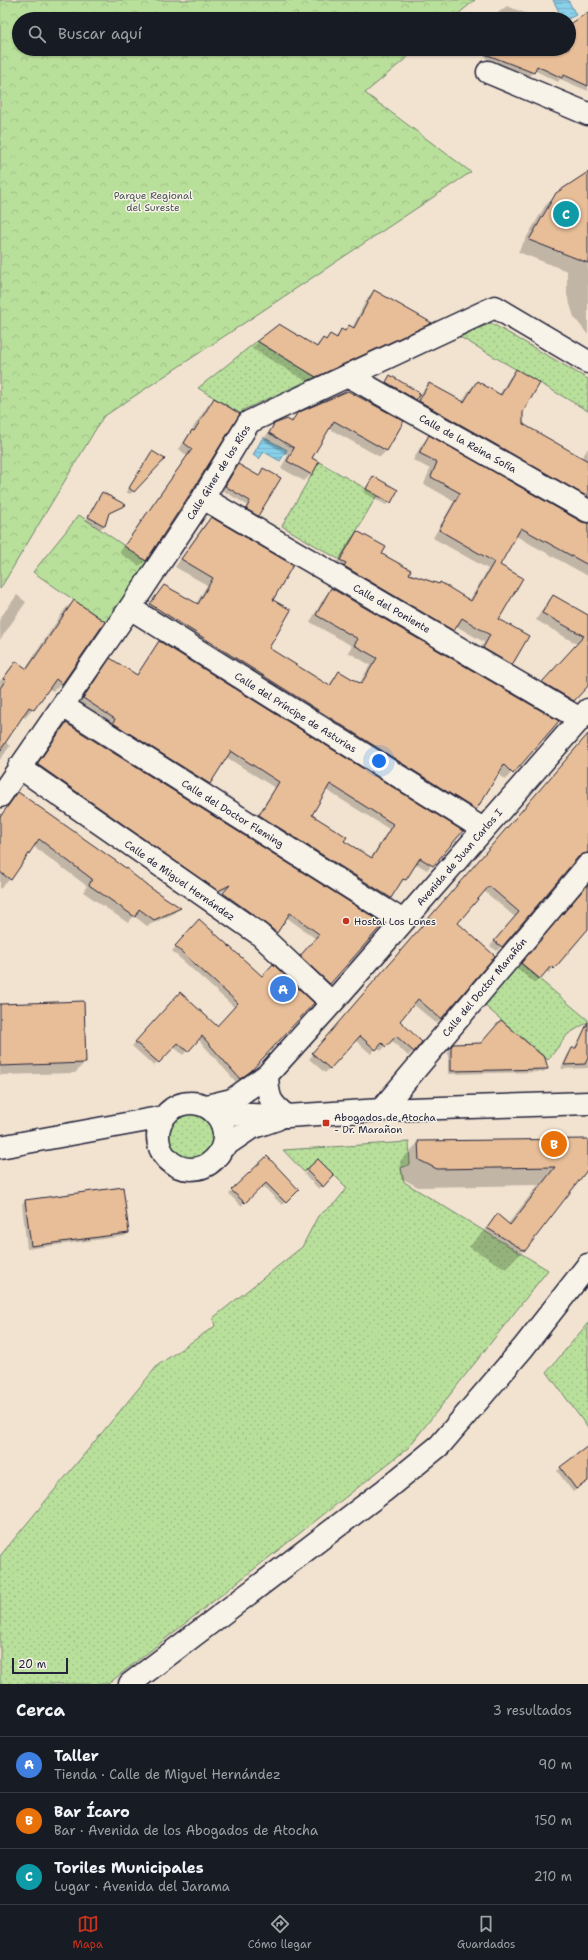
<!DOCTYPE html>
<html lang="es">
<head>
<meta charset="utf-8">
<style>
	:root { --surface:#171b24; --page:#242831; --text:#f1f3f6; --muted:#9ea1a6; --line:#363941; --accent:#c8321e }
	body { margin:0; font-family:"Shantell Sans",sans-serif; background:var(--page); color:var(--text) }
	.scale { position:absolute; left:12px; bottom:10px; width:56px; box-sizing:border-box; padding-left:4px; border:2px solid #22223b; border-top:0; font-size:11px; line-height:14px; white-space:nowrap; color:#22223b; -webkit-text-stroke:3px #f7f3e8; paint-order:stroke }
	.you { position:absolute; left:379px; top:761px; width:14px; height:14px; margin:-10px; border:3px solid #fff; border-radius:50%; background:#1a73e8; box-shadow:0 0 0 6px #1a73e833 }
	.badge { display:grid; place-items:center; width:26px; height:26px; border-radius:50%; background:var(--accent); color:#fff; font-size:13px; font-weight:700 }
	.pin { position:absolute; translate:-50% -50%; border:2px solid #fff; box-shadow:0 1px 4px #0006 }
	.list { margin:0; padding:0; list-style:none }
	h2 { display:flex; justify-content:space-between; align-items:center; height:52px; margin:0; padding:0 16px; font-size:17px }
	h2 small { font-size:13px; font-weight:400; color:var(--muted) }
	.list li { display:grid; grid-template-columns:26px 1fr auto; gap:12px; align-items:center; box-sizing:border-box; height:56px; padding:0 16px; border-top:1px solid var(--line) }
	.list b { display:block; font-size:15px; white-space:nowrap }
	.list p { margin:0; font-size:13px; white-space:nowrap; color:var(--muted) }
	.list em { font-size:13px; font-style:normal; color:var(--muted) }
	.icon { flex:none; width:22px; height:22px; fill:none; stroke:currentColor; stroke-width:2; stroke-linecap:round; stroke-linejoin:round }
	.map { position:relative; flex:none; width:588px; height:1684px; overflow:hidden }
	.search { position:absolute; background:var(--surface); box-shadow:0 1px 3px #0004; left:12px; right:12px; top:12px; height:44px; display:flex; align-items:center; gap:10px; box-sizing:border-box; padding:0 14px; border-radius:22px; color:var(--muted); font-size:15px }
	.sheet { height:220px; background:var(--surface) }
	nav { display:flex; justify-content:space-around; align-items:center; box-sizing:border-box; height:56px; border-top:1px solid var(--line); background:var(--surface); font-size:11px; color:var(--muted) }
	nav a { display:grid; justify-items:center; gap:2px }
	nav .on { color:var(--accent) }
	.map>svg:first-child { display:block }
	.grass { fill:url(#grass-dots); stroke:#6e816b }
	.park { fill:url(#park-crowns); stroke:#6e816b }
	.water { fill:url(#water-rules); stroke:#608ba4 }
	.shadow { fill:#0003; fill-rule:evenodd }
	.building { fill:#e8be98; stroke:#22223b; fill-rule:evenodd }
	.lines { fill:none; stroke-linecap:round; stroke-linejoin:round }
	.minor-casing { stroke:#22223b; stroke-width:25 }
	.major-casing { stroke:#22223b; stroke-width:25 }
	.minor { stroke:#f7f3e8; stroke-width:22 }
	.major { stroke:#f7f3e8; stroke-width:22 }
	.poi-dot { fill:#c8321e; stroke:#f7f3e8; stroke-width:1.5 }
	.labels { text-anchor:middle; stroke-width:3; stroke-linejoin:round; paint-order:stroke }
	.park-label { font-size:10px; fill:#485253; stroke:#f7f3e8 }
	.street-label { font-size:10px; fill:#22223b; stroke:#f7f3e8 }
	.poi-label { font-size:10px; fill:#22223b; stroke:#f7f3e8; text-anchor:start }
</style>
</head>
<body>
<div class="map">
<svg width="588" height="1684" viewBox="0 0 588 1684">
	<defs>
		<pattern id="grass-dots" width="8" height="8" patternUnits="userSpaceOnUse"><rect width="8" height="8" fill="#b9e09b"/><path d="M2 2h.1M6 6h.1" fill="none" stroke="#9fc086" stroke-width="1.8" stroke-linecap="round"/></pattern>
		<pattern id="park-crowns" width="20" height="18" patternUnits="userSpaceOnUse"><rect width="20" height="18" fill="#b9e09b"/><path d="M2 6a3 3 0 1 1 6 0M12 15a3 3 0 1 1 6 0" fill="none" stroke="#9fc086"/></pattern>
		<pattern id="water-rules" width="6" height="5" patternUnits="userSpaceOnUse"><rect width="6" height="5" fill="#89d1ea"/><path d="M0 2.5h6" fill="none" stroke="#76b3ca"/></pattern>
	</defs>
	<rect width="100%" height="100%" fill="#f2e3d0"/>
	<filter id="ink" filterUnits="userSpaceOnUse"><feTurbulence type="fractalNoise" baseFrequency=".025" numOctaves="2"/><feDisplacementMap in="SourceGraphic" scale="8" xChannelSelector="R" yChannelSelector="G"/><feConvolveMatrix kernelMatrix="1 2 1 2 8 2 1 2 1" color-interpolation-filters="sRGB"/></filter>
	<g filter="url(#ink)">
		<path class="grass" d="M491 323 588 379V411L460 337Z
			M257 341 316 377 243 410 241 414 198 388Z
			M319 462 377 495 340 560 282 526Z
			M520 963 588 1020V1022L568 1034 548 1060 484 1005Z
			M166 1136a25 25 0 1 1 50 0a25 25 0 1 1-50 0Z
			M409 1142 410 1164 401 1168 404 1182 548 1270 408 1448 108 1684H0V1556L158 1365 215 1326 213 1318 302 1247 318 1216 335 1203 347 1188 318 1159 304 1172 283 1150Z
			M588 1323V1428L547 1372Z"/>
		<path class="park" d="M0 0H475L452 19H19V49H417L365 93 471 172 103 417 0 589Z
			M79 515 148 562 106 622 33 572Z"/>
		<path class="water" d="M553 0H568L576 15 568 19H563Z
			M263 437 287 450 280 461 264 452 259 459 253 455Z"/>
		<path class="shadow" d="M507 6 540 19H490Z
			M588 14V91L560 79 558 82 534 70 529 77 488 60 480 49H569V26Z
			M588 173V335L574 317 567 295V271L518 252 545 206 557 194Z
			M374 291 431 323 425 329 309 383 251 348 279 325 315 347 323 339 325 340 330 335 335 338 342 331 344 332 349 326 352 328 368 297Z
			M516 370 520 416 527 427 582 458 588 448V509L412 409 418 397 412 402 383 386 390 377 420 394 429 384 462 402 469 390 477 382 499 395 509 378Z
			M215 399 146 560 139 566 119 553 187 456 179 449 208 405Z
			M298 414 403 422 387 450 380 457 328 428 311 459 318 462 311 474 304 481 281 468 288 455 263 440 274 425 290 422Z
			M429 437 588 528V576L516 536 499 565 498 620 511 664 504 671 477 655 484 642 456 626 446 637 334 567 350 539 357 532 408 575 469 601 488 569 433 538 454 501 424 484 430 469 413 460 422 444Z
			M152 452 133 491 130 494 126 492Z
			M238 465 258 477 264 469 258 515 254 519 243 512 247 505 222 490Z
			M373 477 390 502 386 505 363 492Z
			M102 493 124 506 107 514 104 526 100 529 86 520Z
			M211 518 272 600 268 648 328 686 339 672 359 684 370 665 348 652 352 646 310 622 325 596 332 589 557 721 505 780 498 773 475 809 468 816 144 612 164 586 196 604 207 585 175 567 204 525Z
			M17 595 26 602 0 640V618Z
			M553 596 588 616V684L566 708 536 690 577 644 536 620 546 603Z
			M74 601 62 683 53 691 48 688 33 709 25 718 22 716 5 742 10 746 0 760V681L16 662 25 669 65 609Z
			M159 642 461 831 427 870 415 863 405 879 399 884 385 903 254 820 275 788 226 757 204 789 79 703 111 659 136 676ZM326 790 389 829 370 859 343 842 311 815Z
			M66 724 382 924 325 988 296 961 316 939 286 917 272 937 219 898 229 888 214 895 34 769Z
			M588 736V858H578L574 860 497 951 490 946 515 917 484 891 457 923 441 1019 436 1023 413 1004 399 1021 421 1042 413 1051 408 1056 391 1040 381 1051 377 1047 371 1054 355 1040 325 1073 309 1059Z
			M18 793 179 908 173 914 147 926 134 916 128 923 83 892 87 886 33 846 10 879 0 889V816Z
			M588 885V928L553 968 549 973 546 971 535 983 517 969Z
			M196 924 262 977 250 1071 236 1082 198 1039 183 1055 173 1046 154 1066 132 1046 176 997 217 1027 235 1008 172 951Z
			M0 1005 85 1062 75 1073 0 1075Z
			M588 1037V1068L561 1069 568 1054 574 1049 577 1043 582 1038Z
			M454 1045 547 1069 543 1072 448 1074V1051Z
			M588 1140V1168L524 1250 506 1269 469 1247 497 1216 508 1224 538 1185 418 1187 401 1178 400 1161 419 1142Z
			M267 1157 298 1190 282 1205 262 1185 241 1206 229 1194Z
			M318 1160 333 1175 319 1189 304 1174Z
			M25 1201 128 1233 125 1236 27 1249 22 1204Z
			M588 1448V1481L573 1492 557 1471Z"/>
		<path class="building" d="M588 12V86L564 75 562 78 537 66 534 73 475 50 569 49V25Z
			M588 172V263L529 240 556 193Z
			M374 290 432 323 316 377 257 341 279 324 317 347 323 338 326 340 330 334 337 338 341 329 345 331 349 325 354 328Z
			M516 369 540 383 523 412V424L588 461V497L419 401 429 383 464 402 477 381 501 395Z
			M390 375 420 393 416 400 386 382Z
			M348 391 404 421 387 451 334 421 312 458 319 462 312 475 287 461 294 448 269 433 274 424 287 419 292 422 297 413Z
			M214 398 240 414 192 491 146 561 124 546 192 449 184 443 192 430 194 431Z
			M429 435 582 522 588 523V565L521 528 500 565 523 578 499 619 529 636 512 665 483 648 490 635 462 618 454 631 344 566 346 563 340 560 357 531 386 547 382 554 411 570 409 574 439 584 440 582 471 601 494 562 439 530 460 493 431 477 437 462 419 453Z
			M152 451 165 459 134 492 129 488Z
			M238 464 259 476 263 468 281 478 258 516 246 509 250 501 225 486Z
			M373 476 398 490 391 503 366 489Z
			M102 492 126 505 109 513 105 526 88 517Z
			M211 517 293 565 273 600 291 610 269 648 330 686 339 671 361 684 377 658 354 645 358 639 316 615 331 588 559 721 513 774 504 765 476 810 150 604 164 585 198 604 213 578 181 559Z
			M553 595 588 615V686L574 701 542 682 584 636 542 613Z
			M74 600 105 622 62 684 56 679 34 710 29 707 0 751V688L6 680 3 679 16 661 27 669Z
			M159 641 463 831 433 866 420 858 406 880 403 879 391 898 259 815 279 782 231 751 210 784 113 723 115 719 83 698 110 658 137 675ZM330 784 393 824 372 858 344 841 347 837 312 815Z
			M66 723 383 923V924L330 984 300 956 319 934 290 913 277 933 266 924 223 893 230 885 218 891 37 764Z
			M588 734V853L578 857 502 947 494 941 519 912 489 886 458 923 495 956 441 1019 418 999 400 1021 422 1042 414 1052 396 1036 386 1047 382 1043 376 1050 360 1036 330 1069 312 1053Z
			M18 792 130 871V872L152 889 181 908 154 920 139 909 135 917 89 885 92 879 39 839 11 880 0 872V817Z
			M588 884V929L554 969 551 966 540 979 521 963Z
			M199 919 262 976 273 964 314 1003 251 1071 240 1079 202 1036 188 1052 178 1043 159 1063 135 1042 180 992 217 1026 238 1003 175 946Z
			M84 1001 86 1063 0 1066V1004Z
			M501 1020 545 1058 548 1069 451 1071V1047L453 1044 481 1043Z
			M588 1022V1058L585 1064 564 1065 572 1048H576Z
			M588 1139V1169L525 1251 487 1228 497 1214 510 1225 555 1167 437 1169 419 1160 418 1141Z
			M267 1156 299 1190 286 1203 266 1183 245 1203 231 1190Z
			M318 1159 334 1175 323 1187 306 1170Z
			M123 1187 129 1233 31 1246 25 1200Z
			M588 1446V1481L576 1489 560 1467Z"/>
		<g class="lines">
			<g class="minor-casing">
				<path id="minor" d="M488 72 588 114
					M349 376 588 511
					M203 498 580 719
					M130 608 483 829
					M63 706 403 921
					M19 767 259 934 332 1003
					M0 796 130 608 203 498 249 422 495 307 588 362
					M267 1075C268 1097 269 1103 287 1116
					M207 1106 232 1100 267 1075 332 1003 588 710
					M381 1110 588 865"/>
			</g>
			<g class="major-casing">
				<path id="major" d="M158 1136a33 33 0 1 1 66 0a33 33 0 1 1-66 0Z
					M216 1114 287 1116 381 1110 588 1103
					M0 1147 164 1117
					M223 1147 251 1128 277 1119
					M130 1684 385 1490 440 1445 523 1348 588 1265"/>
			</g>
			<use href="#minor" class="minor"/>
			<use href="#major" class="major"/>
		</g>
	</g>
	<g class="poi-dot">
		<circle cx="346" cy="921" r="4"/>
		<rect x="322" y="1119" width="8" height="8" rx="2"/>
	</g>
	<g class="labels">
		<g class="park-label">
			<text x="153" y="199">Parque Regional<tspan x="153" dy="12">del Sureste</tspan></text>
		</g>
		<g class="street-label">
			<text transform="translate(468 443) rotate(29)" y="4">Calle de la Reina Sofía</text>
			<text transform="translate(218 472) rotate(-58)" y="4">Calle Giner de los Ríos</text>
			<text transform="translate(392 608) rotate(30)" y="4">Calle del Poniente</text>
			<text transform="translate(296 712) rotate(32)" y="4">Calle del Príncipe de Asturias</text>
			<text transform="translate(233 813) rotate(32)" y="4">Calle del Doctor Fleming</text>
			<text transform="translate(459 857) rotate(-49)" y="4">Avenida de Juan Carlos I</text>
			<text transform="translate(180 880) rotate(35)" y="4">Calle de Miguel Hernández</text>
			<text transform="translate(484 987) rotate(-50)" y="4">Calle del Doctor Marañón</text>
		</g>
		<g class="poi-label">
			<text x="354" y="925">Hostal Los Lones</text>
			<text x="334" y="1121">Abogados de Atocha<tspan x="334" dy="12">- Dr. Marañon</tspan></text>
		</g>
	</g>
</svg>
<div class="scale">20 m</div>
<div class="you"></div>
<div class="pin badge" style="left:283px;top:989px;background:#3f7fe0">A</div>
<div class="pin badge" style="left:554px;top:1144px;background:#e8710a">B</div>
<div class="pin badge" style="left:566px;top:214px;background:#0f9aa8">C</div>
<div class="search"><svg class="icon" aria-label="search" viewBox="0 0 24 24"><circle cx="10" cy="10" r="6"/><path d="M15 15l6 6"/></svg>Buscar aquí</div>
</div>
<section class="sheet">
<h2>Cerca<small>3 resultados</small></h2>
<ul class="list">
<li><span class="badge" style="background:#3f7fe0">A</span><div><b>Taller</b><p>Tienda · Calle de Miguel Hernández</p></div><em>90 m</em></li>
<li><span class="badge" style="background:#e8710a">B</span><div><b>Bar Ícaro</b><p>Bar · Avenida de los Abogados de Atocha</p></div><em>150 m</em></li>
<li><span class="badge" style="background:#0f9aa8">C</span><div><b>Toriles Municipales</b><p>Lugar · Avenida del Jarama</p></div><em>210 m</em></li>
</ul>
</section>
<nav>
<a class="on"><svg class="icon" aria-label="map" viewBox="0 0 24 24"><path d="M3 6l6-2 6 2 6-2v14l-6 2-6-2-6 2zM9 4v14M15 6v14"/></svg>Mapa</a>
<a><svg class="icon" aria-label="directions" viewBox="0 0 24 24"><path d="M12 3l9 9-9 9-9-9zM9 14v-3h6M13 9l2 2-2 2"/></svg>Cómo llegar</a>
<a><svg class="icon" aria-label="saved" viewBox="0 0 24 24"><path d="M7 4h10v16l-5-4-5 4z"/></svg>Guardados</a>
</nav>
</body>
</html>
